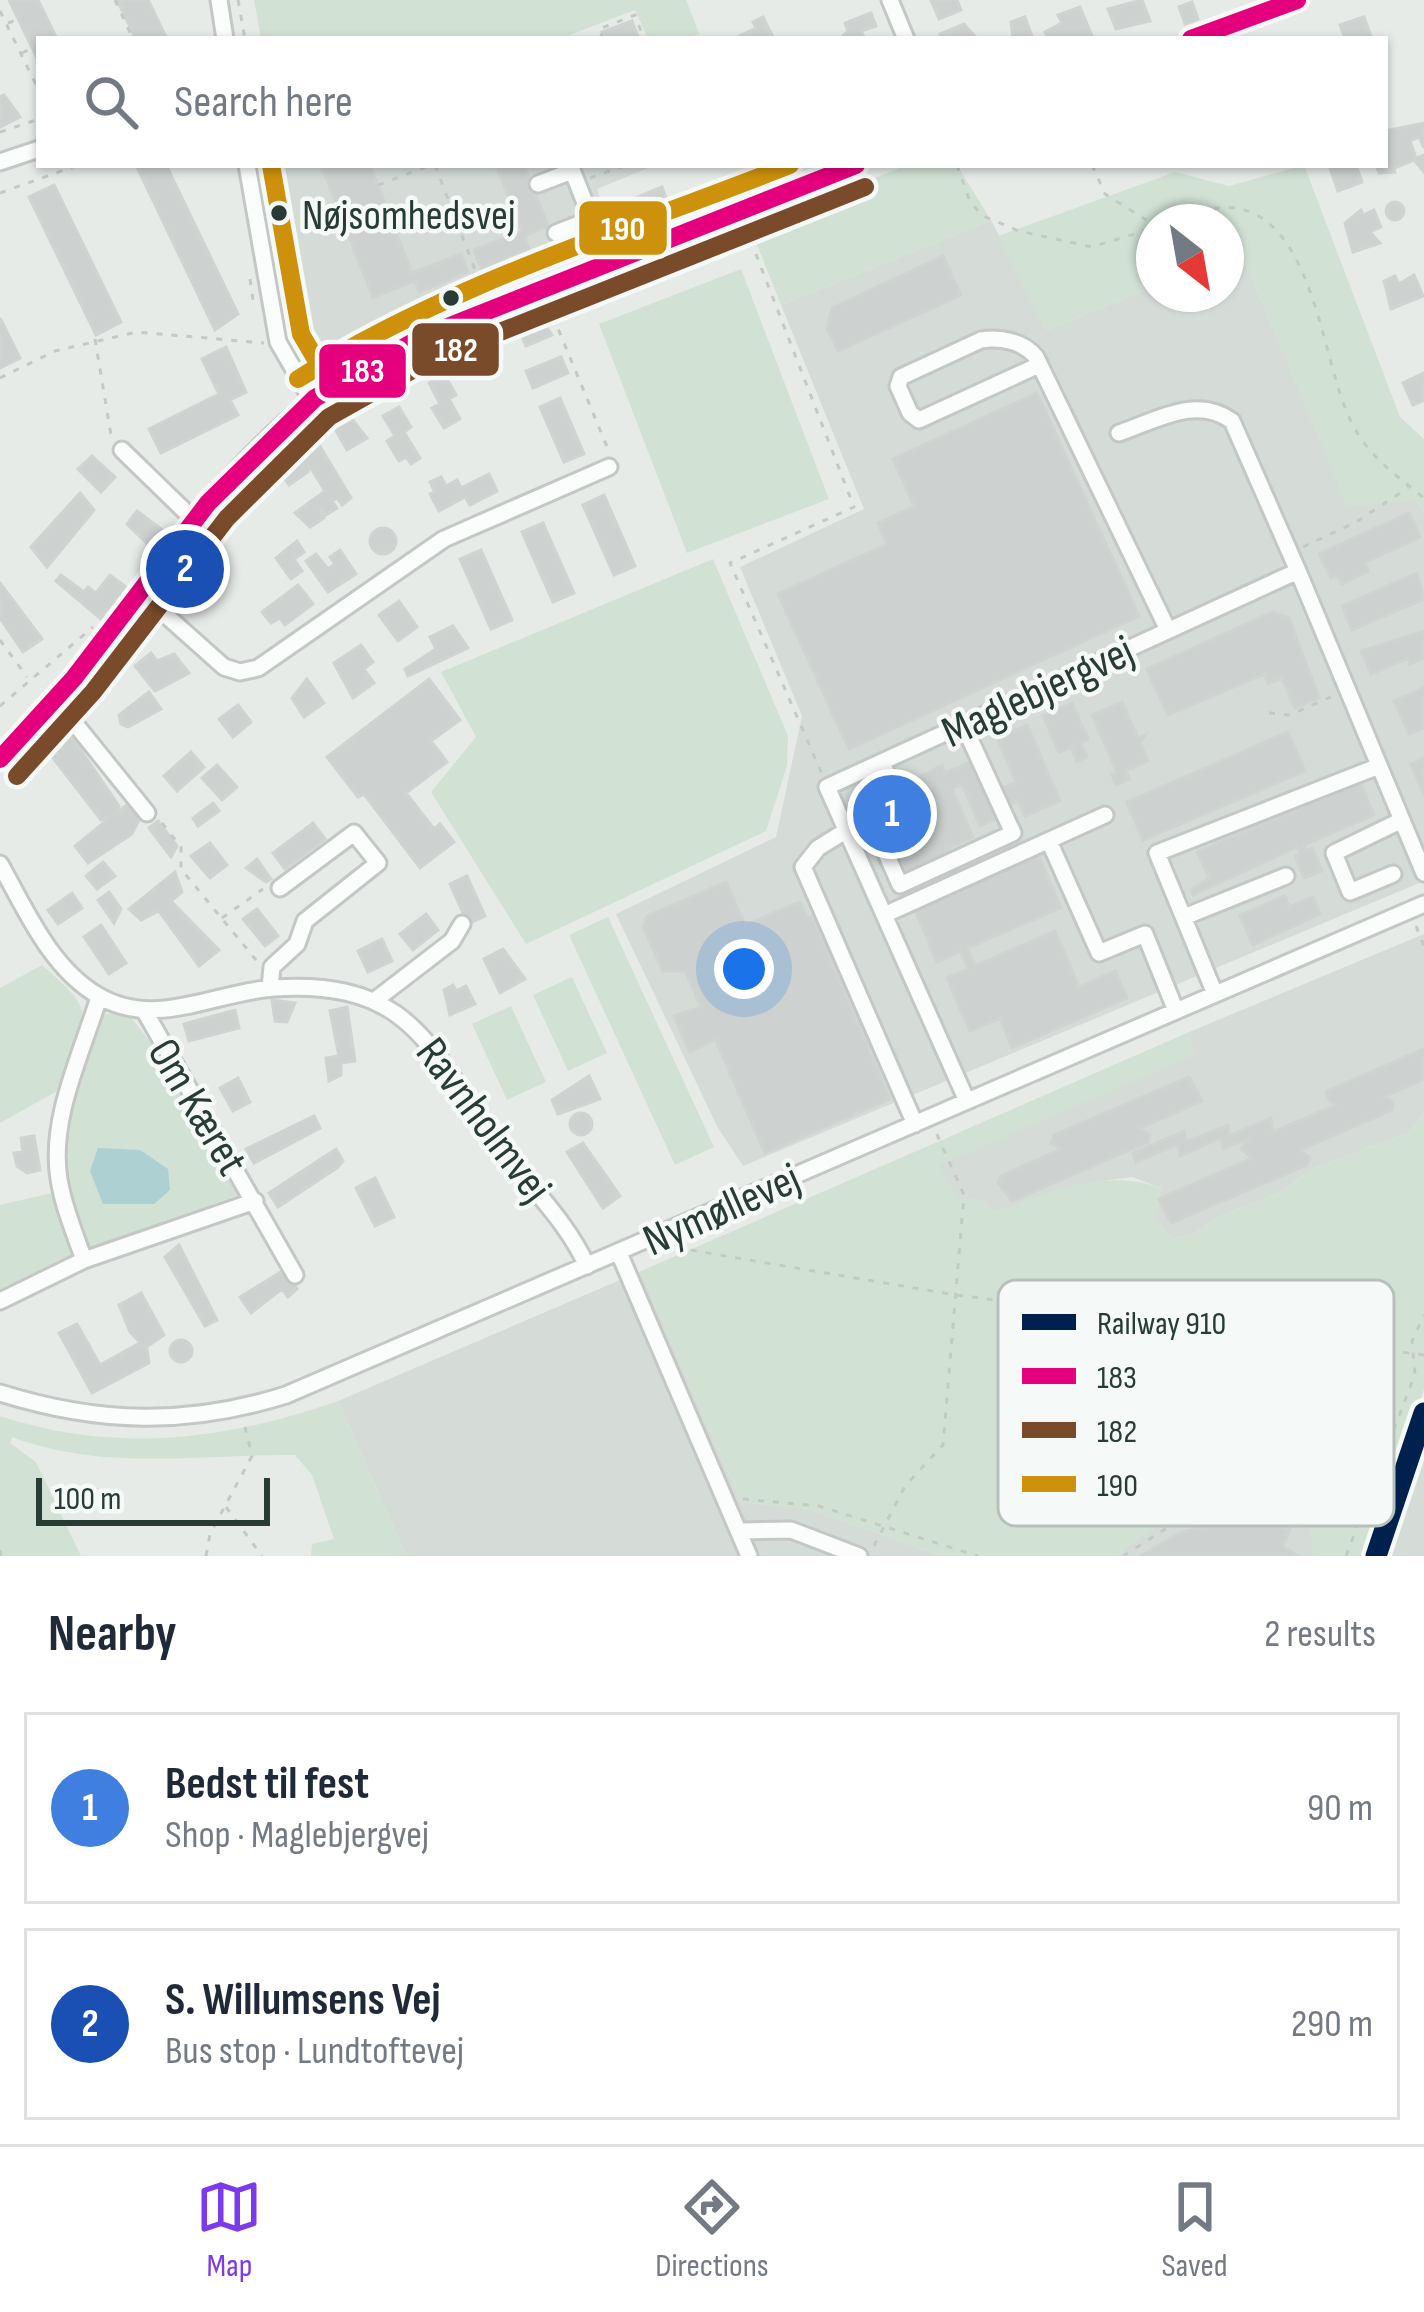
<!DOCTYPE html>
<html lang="en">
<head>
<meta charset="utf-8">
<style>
	:root { --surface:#fff; --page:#f2f2f3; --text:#1f2937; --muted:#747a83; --line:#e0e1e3; --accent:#7c3aed }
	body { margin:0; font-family:"Sofia Sans Condensed",sans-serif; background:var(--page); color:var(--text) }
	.compass { position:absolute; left:1136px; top:204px; width:108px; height:108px; border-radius:50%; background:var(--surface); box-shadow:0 3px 9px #0004; rotate:149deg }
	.scale { position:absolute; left:36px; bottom:30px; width:234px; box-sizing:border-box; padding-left:12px; border:6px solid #263c35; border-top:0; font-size:33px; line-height:42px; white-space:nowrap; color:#263c35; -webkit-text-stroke:9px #f5f9f7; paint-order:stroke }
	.you { position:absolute; left:744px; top:969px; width:42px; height:42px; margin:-30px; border:9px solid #fff; border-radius:50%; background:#1a73e8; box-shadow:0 0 0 18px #1a73e833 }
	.badge { display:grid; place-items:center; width:78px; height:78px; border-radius:50%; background:var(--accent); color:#fff; font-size:39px; font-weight:700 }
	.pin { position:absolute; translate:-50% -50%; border:6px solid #fff; box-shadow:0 3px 12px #0006 }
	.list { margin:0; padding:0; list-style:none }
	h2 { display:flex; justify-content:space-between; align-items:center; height:156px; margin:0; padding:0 48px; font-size:51px }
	h2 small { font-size:39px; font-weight:400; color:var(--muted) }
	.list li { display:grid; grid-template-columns:78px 1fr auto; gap:36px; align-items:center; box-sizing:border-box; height:192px; margin:0 24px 24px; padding:0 24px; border:3px solid var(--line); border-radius:0px }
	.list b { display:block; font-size:45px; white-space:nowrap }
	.list p { margin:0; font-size:39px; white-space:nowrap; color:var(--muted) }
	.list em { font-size:39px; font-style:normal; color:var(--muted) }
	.icon { flex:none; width:66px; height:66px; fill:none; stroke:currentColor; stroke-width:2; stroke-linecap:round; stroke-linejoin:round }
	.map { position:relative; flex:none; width:1424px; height:1556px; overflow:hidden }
	.search { position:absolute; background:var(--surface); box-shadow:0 3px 9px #0004; left:36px; right:36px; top:36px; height:132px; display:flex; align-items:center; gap:30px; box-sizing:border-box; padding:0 42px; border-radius:0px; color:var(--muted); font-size:45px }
	.sheet { height:588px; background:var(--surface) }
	nav { display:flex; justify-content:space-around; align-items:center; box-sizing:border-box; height:168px; border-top:3px solid var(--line); background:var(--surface); font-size:33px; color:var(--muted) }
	nav a { display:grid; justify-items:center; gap:6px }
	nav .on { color:var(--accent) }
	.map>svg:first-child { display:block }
	.built { fill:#d5dcd8 }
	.green { fill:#d1e2d5 }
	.water { fill:#add0d3 }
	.building { fill:#cdd2d0; stroke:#cfd4d1; stroke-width:3 }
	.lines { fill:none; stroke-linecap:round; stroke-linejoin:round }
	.minor-casing { stroke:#c3c8c5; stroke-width:21 }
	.path { stroke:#c3cac6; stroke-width:3; stroke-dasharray:6 9; stroke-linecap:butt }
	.minor { stroke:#fbfcfc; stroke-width:15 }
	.bus-1-casing { stroke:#f5f9f7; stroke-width:27 }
	.bus-2-casing { stroke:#f5f9f7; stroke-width:27 }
	.bus-3-casing { stroke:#f5f9f7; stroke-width:27 }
	.bus-1 { stroke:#e5007d; stroke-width:18 }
	.bus-2 { stroke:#7a4b2a; stroke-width:18 }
	.bus-3 { stroke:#cd910b; stroke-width:18 }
	.rail-1-casing { stroke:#f5f9f7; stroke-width:30 }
	.rail-1 { stroke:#00214d; stroke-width:21 }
	.bus-dot { fill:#263c35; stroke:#f5f9f7; stroke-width:4.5 }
	.labels { text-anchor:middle; stroke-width:9; stroke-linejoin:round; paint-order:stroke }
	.bus-label { font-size:42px; fill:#263c35; stroke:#f5f9f7; text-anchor:start }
	.street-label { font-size:45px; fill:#263c35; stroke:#f5f9f7 }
	.key { fill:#f5f9f7; stroke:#b7c0bd; stroke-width:3 }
	.key-label { font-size:33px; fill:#263c35 }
	.line-badge { stroke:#f5f9f7; stroke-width:4.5 }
	.badge-label { font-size:33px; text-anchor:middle; font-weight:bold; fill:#fff }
</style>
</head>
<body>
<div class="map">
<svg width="1424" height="1556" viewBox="0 0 1424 1556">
	<rect width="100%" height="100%" fill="#e6ebe8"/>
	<path class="built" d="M274 165H655L597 189 615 239 329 359 311 349 297 317Z
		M991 220 1047 330 1154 286V294H1226V255L1240 250 1348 506 1416 499 1424 512V881L743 1166 718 1128 616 914 776 837 802 716 740 567 864 509 781 305Z
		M1424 934V1112L1410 1132 1312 1169 1279 1193 1222 1215 1193 1234 1172 1239 1154 1219 1161 1188 1132 1177 1076 1185 998 1212 958 1201 938 1164 1195 1054 1187 1033Z
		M641 1271 741 1502 809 1509 942 1556H406L338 1401Z
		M1424 1448V1556H1391L1423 1449Z
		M1220 1504 1307 1511 1315 1556H1118L1143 1532 1176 1514Z"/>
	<path class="green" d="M254 0H686L700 35 648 39 635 10 559 39H261Z
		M908 165H957L991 220 781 305 750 227Z
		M1304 165 1400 417 1424 439V512L1416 500 1348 507 1240 250 1226 255V222H1154V286L1047 330 998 236 1175 172 1229 186Z
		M741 269 829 499 687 553 599 324Z
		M713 559 788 736 787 766 766 831 526 944 431 792 476 737 441 672Z
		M608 917 714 1147 675 1165 569 935Z
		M42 965C103 1017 86 1018 61 1089L0 1123V988Z
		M572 977 607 1053 568 1071 533 995Z
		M511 1006 546 1082 507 1100 472 1024Z
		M116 1013 130 1016 190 1094 244 1193 89 1248C82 1226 68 1200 66 1177 61 1124 80 1061 104 1014Z
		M1187 1033 1196 1054 939 1165 958 1200 976 1197 998 1212C1050 1191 1107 1168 1161 1188L1154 1219 1172 1239 1193 1234 1222 1215 1279 1193 1312 1169 1410 1132 1424 1112V1389L1367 1556H1315L1307 1511C1232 1502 1175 1502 1118 1556H942L809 1509 741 1502 641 1271Z
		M56 1192 75 1253 0 1289V1205Z
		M338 1401 406 1556H311L312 1544 334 1539 312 1475 295 1455C197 1454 106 1472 12 1437L10 1443 36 1462 81 1556H0V1416C115 1454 226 1440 338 1401Z"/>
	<path class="water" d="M98 1148 140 1150 168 1169 170 1190 154 1204H103L90 1171Z"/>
	<path class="building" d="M9 0H38L57 39H39V62Z
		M117 0H148L167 39H136Z
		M931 0H957L961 10 939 19Z
		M1142 0 1150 21 1116 29 1108 9Z
		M1192 2 1198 19 1185 24 1179 7Z
		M1080 7 1093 38 1048 39 1045 32 1062 23 1058 15Z
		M871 13 876 26 861 31 865 39H840L848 31 845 23Z
		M763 17 774 39H733L756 28 753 22Z
		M1025 17 1033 39H1013L1011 22Z
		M1364 17 1372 39H1345L1340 25Z
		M632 21 639 39H605L602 32Z
		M964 24 977 39H942L940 34Z
		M4 95 20 117 0 127V97Z
		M1424 123V148L1419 137 1410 141 1416 158 1424 155V172L1414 160 1394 168 1395 172 1379 173 1376 165H1385V131Z
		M166 165 238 314 215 330 137 167Z
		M321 165H370L412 273 461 254 468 272 419 292 415 281 373 297Z
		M496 165H524L548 226 524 236 529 249 481 268 474 250 522 231Z
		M1329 165H1356L1362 182 1338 191Z
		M752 167 759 185 725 198 718 182Z
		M54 185 121 322 96 335 29 197Z
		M662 187 669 206 636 220 628 201Z
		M1386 211a9 9 0 1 1 18 0a9 9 0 1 1-18 0Z
		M1361 210 1363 215 1374 210 1381 227 1370 232 1380 243 1353 252 1345 223Z
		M943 256 961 295 838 351 827 329 832 308Z
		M532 257 535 263 487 281 484 275Z
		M1414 275 1423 296 1391 309 1384 281 1395 276 1399 284Z
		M471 280 473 287 425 306 423 299Z
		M539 316 552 335 526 346 517 325Z
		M0 318 20 358 0 368Z
		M226 347 246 392 230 400 238 415 161 453 149 429 219 394 202 359Z
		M561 357 568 373 533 388 526 371Z
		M1424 373V400L1413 405 1403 383Z
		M444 374 456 395 449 399 460 419 444 428 432 408 440 404 429 383Z
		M1037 393 1139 616 849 749 778 594 887 544 878 523 914 506 893 459Z
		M560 398 584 454 564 462 540 407Z
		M399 407 411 427 404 432 420 458 411 464 406 457 399 461 387 441 395 436 383 416Z
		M352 419 367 438 347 450 335 429Z
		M315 438 351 498 342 505 337 498 332 501 337 508 326 515 320 508 324 518 310 527 295 513 325 491 309 465 308 472 289 485 278 469 286 455Z
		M92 456 115 477 101 492 78 469Z
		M489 474 497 491 470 505 465 497 439 511 430 494 435 492 430 482 441 477 446 486 457 480 461 488Z
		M80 493 94 510 47 567 31 547Z
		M604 495 635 566 614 575 583 505Z
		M137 511 169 535 156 552 127 524Z
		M1409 513 1420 537 1364 563 1368 571 1342 584 1338 575 1331 578 1319 554Z
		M543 523 574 593 553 602 522 532Z
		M370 541a13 13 0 1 1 26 0a13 13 0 1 1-26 0Z
		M297 541 304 552 294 559 302 571 291 579 276 558Z
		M340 550 356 574 328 592 306 561 316 554 328 569 335 564 330 557Z
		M481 550 512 620 491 629 460 559Z
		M1417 573 1424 599 1352 630 1342 606Z
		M61 575 84 592 88 587 96 593 110 575 126 587 101 619 56 581Z
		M0 583 42 639 23 652 0 618Z
		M298 585 313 604 285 625 280 618 271 623 262 612Z
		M399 601 417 627 398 641 379 615Z
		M1273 612 1289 618 1319 698 1295 708 1282 678 1268 684 1264 674 1168 715 1147 669Z
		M453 626 468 648 408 676 405 669 436 649 430 637Z
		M1424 631V658L1410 664 1408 658 1371 674 1361 651Z
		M361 645 373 662 364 669 374 683 353 698 334 663Z
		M151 653 157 661 174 654 189 673 155 691 135 666Z
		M307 679 324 703 304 717 292 698Z
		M429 679 460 720 431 741 447 762 406 793 434 829 440 824 454 842 420 868 364 794 358 797 327 757Z
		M1424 688V728L1409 734 1394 701Z
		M149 692 161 709 128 727 121 724 119 715Z
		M1122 702 1138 738 1145 735 1140 743 1148 761 1126 771 1130 779 1116 785 1112 775 1117 772 1092 715Z
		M1072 703 1088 739 1080 743 1087 757 1077 761 1071 747 1059 752 1043 716Z
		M238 705 251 722 233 737 219 719Z
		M1027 725 1060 801 1025 816 1018 800 1007 805 1000 789 1016 782 997 738Z
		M67 730 119 806 115 814 128 804 142 814 132 834 88 863 75 846 111 817 101 820 43 745Z
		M1288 732 1305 771 1143 840 1127 802Z
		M191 752 204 767 177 791 164 776Z
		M979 758 1004 816 980 826 962 784 952 789 973 837 947 849 951 857 901 878 869 805 942 765 945 773Z
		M1424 758V795L1411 764Z
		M217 765 237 787 222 800 202 778Z
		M1360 782 1374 815 1304 845 1306 851 1312 848 1322 871 1304 878 1295 856 1300 854 1297 847 1193 895 1191 890 1209 878 1197 852Z
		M213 803 219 811 198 826 193 818Z
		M158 821 177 846 171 857 149 828Z
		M313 823 325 839 285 869 273 853Z
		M210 843 227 865 210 878 191 856Z
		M1038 854 1061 908 967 948 975 966 1055 931 1079 987 1115 971 1127 998 1012 1048 1000 1018 970 1031 947 978 968 969 961 951 937 962 914 908Z
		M257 859 271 879 266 882 246 868Z
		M103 862 115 876 97 889 86 876Z
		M175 872 182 892 171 901 219 950 199 966 159 911 141 920 129 909Z
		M467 876 485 916 468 924 450 884Z
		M726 882 745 925 800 902 807 918 812 916 890 1099 765 1153 715 1039 690 1052 674 1016 701 1007 685 971H663L643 927 647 916Z
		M109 892 121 909 114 923 98 900Z
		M72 893 82 908 58 924 48 910Z
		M1285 896 1289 907 1313 897 1320 914 1253 945 1240 915Z
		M257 909 278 936 265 946 243 919Z
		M426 914 438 930 413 950 400 934Z
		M101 925 126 963 109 974 84 937Z
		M382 939 392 961 368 972 358 951Z
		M503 949 525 979 500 993 484 959Z
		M453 985 456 991 466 986 475 1004 450 1015 444 990Z
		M272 1000 295 1003 287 1022 275 1021Z
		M347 1007 355 1061 341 1063V1075L329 1081 326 1058 339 1056 330 1011Z
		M235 1010 239 1028 189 1041 184 1024Z
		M1424 1049V1079L1384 1097 1393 1102 1392 1110 1300 1150 1310 1158 1307 1165 1171 1223 1159 1199 1252 1158 1241 1149 1249 1138 1223 1149 1221 1138 1180 1156 1178 1144 1136 1162 1133 1153 1184 1131 1186 1142 1228 1125 1229 1136 1271 1118 1273 1132 1336 1105 1327 1099V1091Z
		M589 1076 600 1099 558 1114 552 1100Z
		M1189 1077 1202 1101 1140 1128 1149 1134 1148 1142 1012 1201 998 1183 1001 1176 1061 1149 1051 1143 1054 1135Z
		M238 1078 250 1102 233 1111 220 1088Z
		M570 1124a11 11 0 1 1 22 0a11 11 0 1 1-22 0Z
		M314 1116 320 1128 254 1163 246 1149Z
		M34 1136 40 1170 27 1173 17 1166 14 1153 23 1152 21 1138Z
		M583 1143 620 1196 603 1208 567 1152Z
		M336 1149 343 1161 338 1167 278 1207 269 1193Z
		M375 1178 394 1217 375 1226 356 1188Z
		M179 1245 217 1320 205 1326 165 1257Z
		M284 1270 297 1289 288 1297 282 1289 251 1313 240 1297Z
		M141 1293 164 1335 145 1348 130 1332 119 1305Z
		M77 1324 100 1365 138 1344 147 1349 149 1363 92 1393 59 1333Z
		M170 1351a11 11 0 1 1 22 0a11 11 0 1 1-22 0Z
		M1242 1520 1290 1529 1282 1546 1298 1556H1141L1182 1532Z"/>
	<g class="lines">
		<g class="minor-casing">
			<path id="minor" d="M219 0 225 39
				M890 0 906 39
				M1191 39 1297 0
				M0 162 39 149
				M247 165 278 342 311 399
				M570 165 609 263
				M538 184 572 171
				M556 233 592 219
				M1039 365 919 420 910 413 898 386 901 377 981 340C1000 337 1023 341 1036 357L1168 630
				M1119 433C1157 420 1197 395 1232 421L1298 571
				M122 450 197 523
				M141 593 224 667 240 672 258 668 444 539 609 467
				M55 699 147 813
				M0 759C106 658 175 521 283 424 365 349 474 316 575 276 669 240 762 201 856 165
				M882 762 892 786 862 799 900 885 1013 833 963 724
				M847 830 818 848 803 867 915 1124
				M1049 841 1099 953 1145 934 1176 1011
				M0 864C26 910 50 967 97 995 155 1030 214 992 274 988 416 979 430 1053 502 1149 532 1190 566 1220 587 1266
				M1393 874 1350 892 1334 853 1402 820
				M884 915 1105 815
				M1184 917 1286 876
				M270 988 272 967 297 944 305 921 378 863 354 833 280 888
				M1215 994 1157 853 1379 766
				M99 997C82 1053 49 1119 59 1179 63 1206 75 1234 84 1260L255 1201
				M374 1001 452 941 462 924
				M144 1010 295 1275
				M967 1101 827 787 1298 571 1424 873
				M619 1253 749 1556
				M0 1301 84 1260
				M0 1393C99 1424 187 1426 286 1395L1424 904
				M741 1531 791 1530 859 1556"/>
		</g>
		<path class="path" d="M115 0 133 39
			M238 0 245 39
			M0 11 39 91
			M8 23 18 19
			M603 39 599 29 635 15 644 39
			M22 53 32 48
			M0 132 39 119
			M265 165 271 206
			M435 165 485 296
			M957 165 970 202 983 216 1019 231 1092 247 1154 228
			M1092 165 1105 194 1154 225
			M590 178 627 165
			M378 185 431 165
			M0 193 78 165
			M1171 222C1185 217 1201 210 1216 208 1309 197 1320 347 1346 410 1363 453 1391 471 1424 498
			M745 226 854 507 730 563 822 774
			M250 279 253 300
			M547 302 610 454
			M291 321 310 368
			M95 339 112 441
			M0 378 55 351 137 332 264 343
			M1303 547 1356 522 1408 488
			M0 640 27 677
			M0 706 93 627
			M1269 713 1290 715 1335 695
			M162 823 181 847V869L256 960
			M222 918 263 889
			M1416 926 1424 946
			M681 1239 690 1250 956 1295 1424 1355
			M743 1499 819 1506 978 1556
			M226 1507 262 1556
			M874 1546 905 1486 943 1445 964 1195 935 1130
			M0 1550 1 1556
			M206 1556 210 1534 252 1456 244 1423
			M1123 1556 1181 1519 1277 1508C1326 1473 1335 1404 1354 1350
			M1346 1556 1415 1374 1412 1341 1424 1315"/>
		<use href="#minor" class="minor"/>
		<g class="bus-1-casing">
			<path id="bus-1" d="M1191 39 1297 0
				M0 759 74 678 208 503 315 398 422 337 856 165"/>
		</g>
		<g class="bus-2-casing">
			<path id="bus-2" d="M17 776 93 692 227 518 329 417 432 359 865 187"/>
		</g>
		<g class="bus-3-casing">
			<path id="bus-3" d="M271 165 301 334 332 387
				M298 379C449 284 625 230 790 165"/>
		</g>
		<use href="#bus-1" class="bus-1"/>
		<use href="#bus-2" class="bus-2"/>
		<use href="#bus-3" class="bus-3"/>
		<g class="rail-1-casing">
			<path id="rail-1" d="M1376 1556 1424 1413"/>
		</g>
		<use href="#rail-1" class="rail-1"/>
	</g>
	<g class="bus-dot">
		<circle cx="279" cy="213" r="10"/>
		<circle cx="451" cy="298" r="10"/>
	</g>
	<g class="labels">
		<g class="bus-label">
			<text x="302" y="229">Nøjsomhedsvej</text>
		</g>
		<g class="street-label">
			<text transform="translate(1037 690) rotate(-25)" y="16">Maglebjergvej</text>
			<text transform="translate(199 1106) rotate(59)" y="16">Om Kæret</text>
			<text transform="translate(485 1119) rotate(53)" y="16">Ravnholmvej</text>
			<text transform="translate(721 1208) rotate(-24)" y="16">Nymøllevej</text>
		</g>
	</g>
	<rect x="998" y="1280" width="396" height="246" rx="18" class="key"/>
	<rect x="1022" y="1314" width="54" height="16" fill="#00214d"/>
	<rect x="1022" y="1368" width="54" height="16" fill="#e5007d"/>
	<rect x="1022" y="1422" width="54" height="16" fill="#7a4b2a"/>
	<rect x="1022" y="1476" width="54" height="16" fill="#cd910b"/>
	<g class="key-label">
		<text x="1097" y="1334">Railway 910</text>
		<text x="1097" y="1388">183</text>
		<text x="1097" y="1442">182</text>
		<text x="1097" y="1496">190</text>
	</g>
	<g class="line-badge">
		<rect x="577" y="199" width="92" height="58" rx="12" fill="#cd910b"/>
		<rect x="410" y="321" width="91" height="57" rx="12" fill="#7a4b2a"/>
		<rect x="317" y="342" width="91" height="58" rx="12" fill="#e5007d"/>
	</g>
	<g class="badge-label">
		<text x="623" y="240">190</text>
		<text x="456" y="361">182</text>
		<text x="363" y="382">183</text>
	</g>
</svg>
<svg class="compass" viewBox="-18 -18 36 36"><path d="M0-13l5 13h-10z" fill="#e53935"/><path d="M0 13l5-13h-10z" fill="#747a83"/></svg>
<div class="scale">100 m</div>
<div class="you"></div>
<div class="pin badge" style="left:892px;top:814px;background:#3f7fe0">1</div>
<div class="pin badge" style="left:185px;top:569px;background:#1a4fb4">2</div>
<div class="search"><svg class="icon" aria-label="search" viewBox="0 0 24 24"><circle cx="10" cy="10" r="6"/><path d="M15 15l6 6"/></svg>Search here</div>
</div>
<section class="sheet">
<h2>Nearby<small>2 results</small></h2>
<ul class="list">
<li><span class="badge" style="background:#3f7fe0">1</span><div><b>Bedst til fest</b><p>Shop · Maglebjergvej</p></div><em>90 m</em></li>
<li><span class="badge" style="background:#1a4fb4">2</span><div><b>S. Willumsens Vej</b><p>Bus stop · Lundtoftevej</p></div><em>290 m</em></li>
</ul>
</section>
<nav>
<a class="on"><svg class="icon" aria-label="map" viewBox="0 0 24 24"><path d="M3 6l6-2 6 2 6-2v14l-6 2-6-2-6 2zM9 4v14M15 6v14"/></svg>Map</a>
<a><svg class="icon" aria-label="directions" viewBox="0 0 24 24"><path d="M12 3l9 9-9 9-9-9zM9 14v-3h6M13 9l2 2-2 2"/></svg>Directions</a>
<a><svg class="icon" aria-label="saved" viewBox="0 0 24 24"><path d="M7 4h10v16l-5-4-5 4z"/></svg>Saved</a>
</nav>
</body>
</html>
